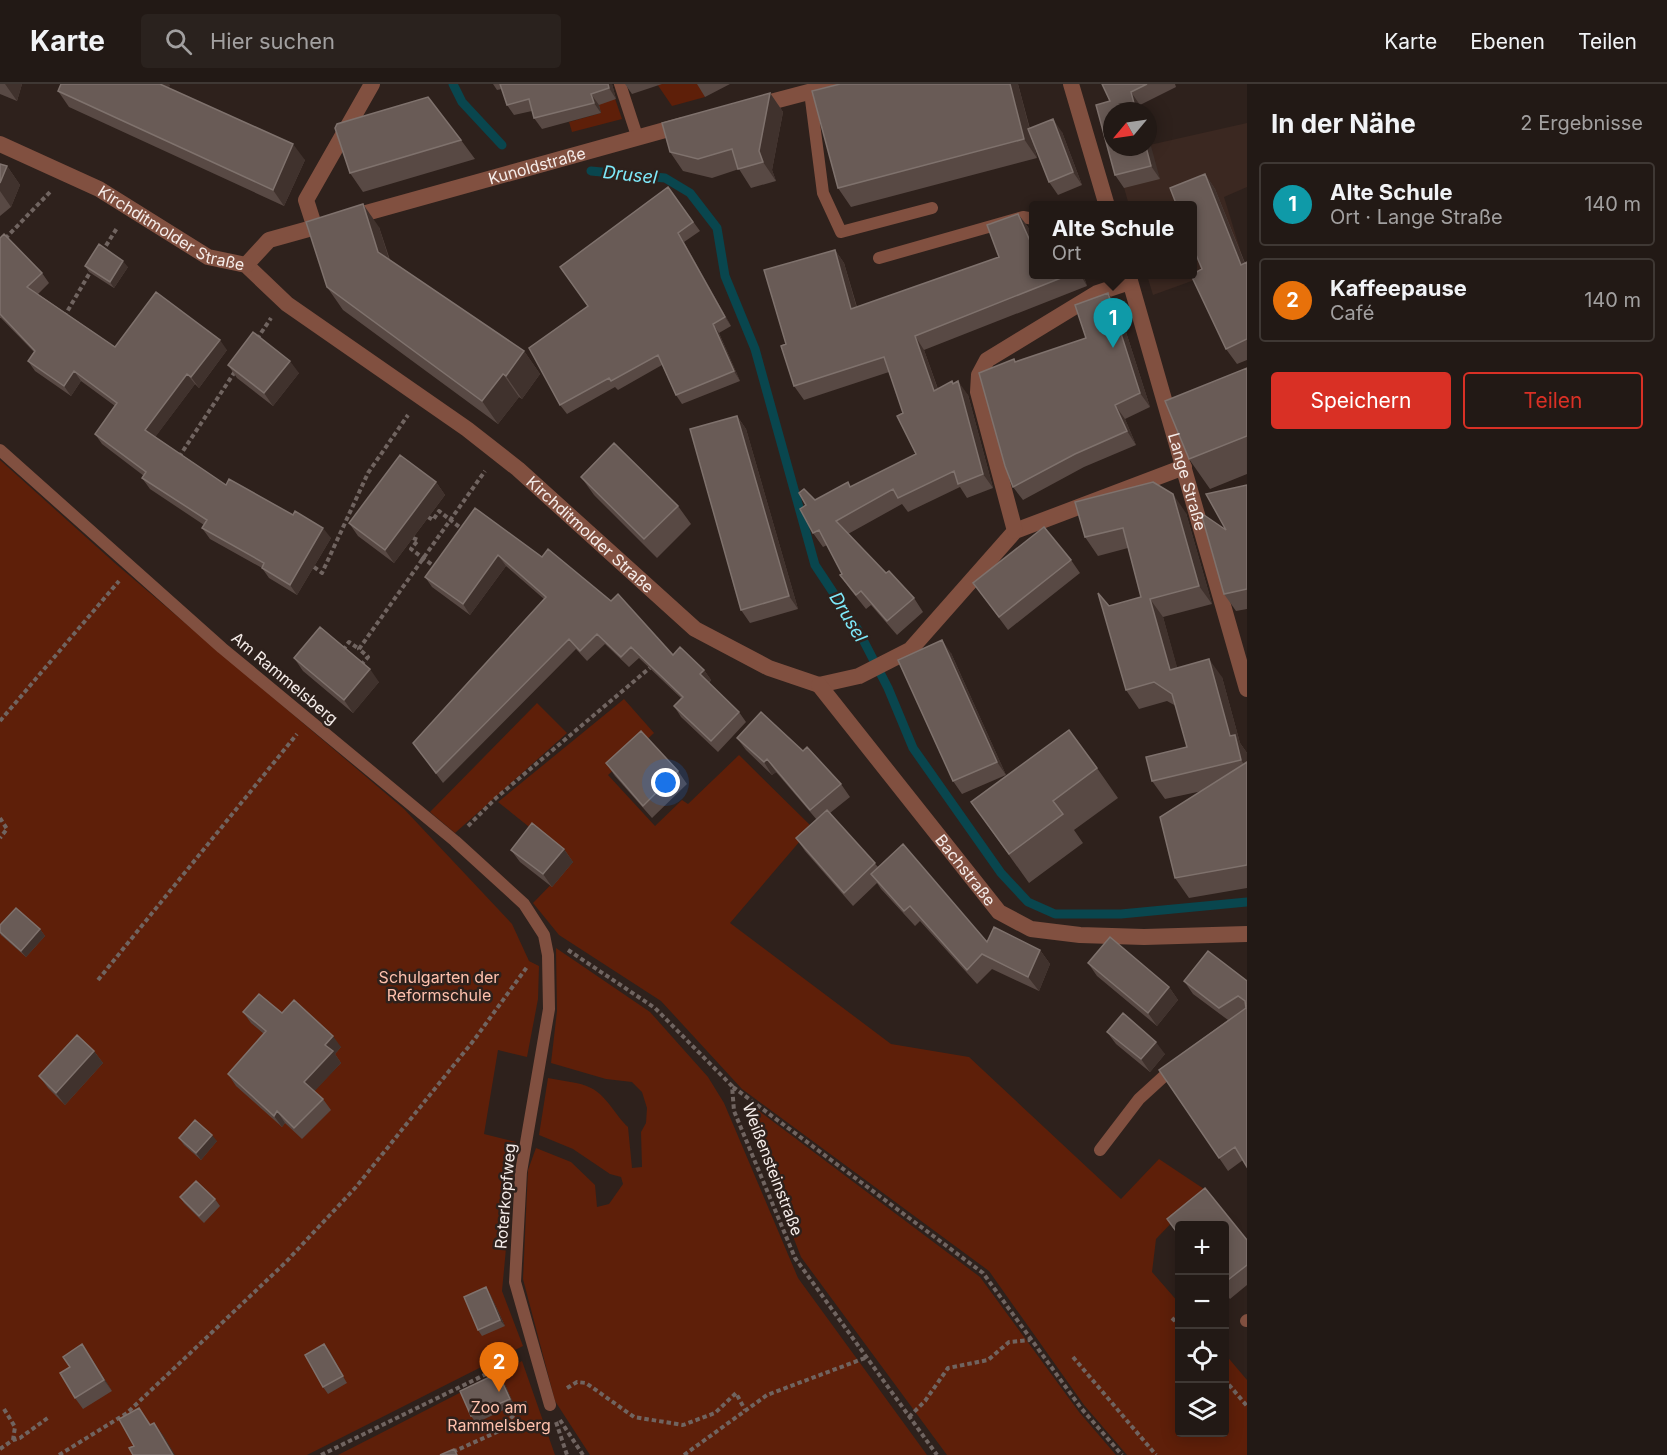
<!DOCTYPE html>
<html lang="de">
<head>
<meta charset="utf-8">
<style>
	:root { --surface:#221915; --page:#2a221e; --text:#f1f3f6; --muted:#a2a0a0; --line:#3f3834; --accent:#d93025 }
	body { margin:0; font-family:Inter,sans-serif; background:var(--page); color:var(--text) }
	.controls { position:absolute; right:18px; bottom:18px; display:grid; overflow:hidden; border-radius:6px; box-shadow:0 3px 15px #0003 }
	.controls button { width:54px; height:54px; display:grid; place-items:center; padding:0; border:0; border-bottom:2px solid var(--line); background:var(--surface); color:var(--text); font:30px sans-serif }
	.compass { position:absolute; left:1103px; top:18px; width:54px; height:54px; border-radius:50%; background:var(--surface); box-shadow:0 3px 15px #0003; rotate:241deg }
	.you { position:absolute; left:666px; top:699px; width:21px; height:21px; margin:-15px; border:4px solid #fff; border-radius:50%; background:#1a73e8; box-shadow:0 0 0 9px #1a73e833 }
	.badge { display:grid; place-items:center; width:39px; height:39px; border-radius:50%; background:var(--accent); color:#fff; font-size:20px; font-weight:700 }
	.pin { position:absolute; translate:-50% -50px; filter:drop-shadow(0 2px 3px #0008) }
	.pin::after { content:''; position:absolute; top:32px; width:21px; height:18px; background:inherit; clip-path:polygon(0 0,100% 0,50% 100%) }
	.popup { position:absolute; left:1029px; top:117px; width:168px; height:78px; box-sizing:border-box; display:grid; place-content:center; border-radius:6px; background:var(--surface); filter:drop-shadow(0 2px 4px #0005); font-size:20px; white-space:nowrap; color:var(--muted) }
	.popup b { font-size:22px; color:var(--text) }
	.popup::after { content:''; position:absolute; left:50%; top:100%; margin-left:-12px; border:12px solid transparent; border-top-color:var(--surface) }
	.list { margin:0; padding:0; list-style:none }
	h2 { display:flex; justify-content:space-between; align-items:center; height:78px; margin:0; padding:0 24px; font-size:26px }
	h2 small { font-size:20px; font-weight:400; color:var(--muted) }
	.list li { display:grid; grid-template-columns:39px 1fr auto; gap:18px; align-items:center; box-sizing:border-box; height:84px; margin:0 12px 12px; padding:0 12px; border:2px solid var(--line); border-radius:6px }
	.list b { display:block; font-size:22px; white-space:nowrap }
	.list p { margin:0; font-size:20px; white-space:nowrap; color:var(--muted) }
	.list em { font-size:20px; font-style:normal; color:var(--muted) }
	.actions { display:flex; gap:12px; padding:18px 24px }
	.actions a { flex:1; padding:14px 0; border:2px solid var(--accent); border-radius:6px; text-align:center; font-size:21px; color:var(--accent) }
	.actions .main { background:var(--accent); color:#fff }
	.icon { flex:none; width:33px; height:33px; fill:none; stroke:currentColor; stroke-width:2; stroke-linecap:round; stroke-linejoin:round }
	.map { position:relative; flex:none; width:1247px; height:1371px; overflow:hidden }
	header { display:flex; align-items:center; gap:36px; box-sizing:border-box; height:84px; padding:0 30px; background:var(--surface); border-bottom:2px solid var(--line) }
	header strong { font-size:28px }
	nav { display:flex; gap:33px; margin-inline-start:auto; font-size:21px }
	.search { width:420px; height:54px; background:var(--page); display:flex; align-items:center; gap:15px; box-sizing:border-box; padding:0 21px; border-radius:6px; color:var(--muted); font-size:22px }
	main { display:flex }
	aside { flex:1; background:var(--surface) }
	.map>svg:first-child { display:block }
	.built { fill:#3b2821 }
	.green { fill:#5e1f09 }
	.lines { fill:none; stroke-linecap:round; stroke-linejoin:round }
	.stream { stroke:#09464e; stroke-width:9 }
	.path { stroke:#706460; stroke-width:4; stroke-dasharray:4.5 3; stroke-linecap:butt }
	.service { stroke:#815040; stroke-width:12 }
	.minor { stroke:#815040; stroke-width:16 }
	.wall { fill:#584944 }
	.shaded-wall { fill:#40322d }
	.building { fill:#695b56; stroke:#7f726d; stroke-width:1.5 }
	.labels { text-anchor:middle; stroke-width:5; stroke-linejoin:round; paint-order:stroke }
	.street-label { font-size:16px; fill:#f5ece9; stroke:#2e211c }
	.park-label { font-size:16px; fill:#ffc1ad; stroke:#2e211c }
	.water-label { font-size:18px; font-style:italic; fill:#7eeafb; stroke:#2e211c }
</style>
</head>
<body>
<header>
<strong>Karte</strong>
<div class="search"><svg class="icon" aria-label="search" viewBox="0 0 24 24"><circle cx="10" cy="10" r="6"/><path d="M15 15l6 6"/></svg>Hier suchen</div>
<nav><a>Karte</a><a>Ebenen</a><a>Teilen</a></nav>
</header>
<main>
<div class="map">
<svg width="1247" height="1371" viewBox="0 0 1247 1371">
	<rect width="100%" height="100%" fill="#2e211c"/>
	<path class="built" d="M1247 39V103L1224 113 1244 178 1153 211 1147 191 1192 190V122L1129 121 1114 69Z"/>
	<path class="green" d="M592 0H610L622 35 572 48 569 38 601 29Z
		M657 0H699L705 13 672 22Z
		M0 376 117 481 404 725 512 840 529 877 539 882 538 915 527 973 498 966 484 1050 516 1058 502 1207 523 1262 307 1371H0Z
		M624 615 654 649 608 691 655 742 682 716 688 720 739 671 812 743 730 839 891 960 969 973 1121 1115 1159 1075 1204 1105 1156 1155 1152 1188 1179 1219 1180 1348H1224L1225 1270 1247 1296V1371H1127L1084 1321 989 1187 742 1005 661 917 559 851 533 819 573 778 498 718Z
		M537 619 567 649 455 749 430 728Z
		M556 864 650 928 708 993 724 1019 798 1194 927 1371H590L555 1317 523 1195 528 1086 536 1064 571 1078 595 1101 597 1123 609 1120 623 1100 621 1093 610 1090 573 1065 539 1051 548 994C562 997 580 998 591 1004 607 1012 615 1031 628 1043L632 1084 642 1083 641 1048 646 1039 647 1024 642 1008 632 998 606 995 551 979 557 927Z
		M751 1021 980 1193 1079 1328 1116 1371H947L801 1173 743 1023Z
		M522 1277 555 1371H338Z"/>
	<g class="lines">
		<path class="stream" d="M453 0 462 18 502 61
			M591 87 665 94 690 109 717 144 725 192 755 265 815 481 858 546 888 604 913 664 1001 789 1028 818 1055 830H1121L1247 818"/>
		<path class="path" d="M0 160 50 108
			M102 168 117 144
			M64 233 92 185
			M257 255 271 234
			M179 373 236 286
			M428 433 433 436 439 427 462 445
			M413 454 418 456 411 465 435 483
			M314 483 322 489 368 389 408 331
			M343 566 349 558 359 565
			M361 581 368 573 359 565 485 387
			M0 637 119 497
			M0 734 7 745 0 754
			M468 742 496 714 652 582
			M568 866 655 924 732 1002 734 1027 795 1174 937 1371
			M98 896 297 650
			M733 1003 983 1189 1081 1324 1122 1371
			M1172 1234 1180 1242
			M1073 1273 1156 1371
			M1224 1295 1247 1322
			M567 1304 577 1298 586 1299 634 1333 683 1341 715 1329 736 1309 745 1326
			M4 1325 15 1343 13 1356
			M909 1333 925 1317 948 1284 988 1276 1009 1258 1030 1256
			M560 1336 583 1371
			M556 1338 567 1371
			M0 1365 13 1356 20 1354 49 1333
			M59 1371 127 1329 285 1179 356 1103 474 956 527 883
			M321 1371 517 1275
			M446 1371 497 1348 515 1330 514 1323 529 1318
			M684 1371 767 1311 865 1274"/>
		<path class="service" d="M620 0 637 52
			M810 8 823 109 841 148 932 124
			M879 174 1023 133 1034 135
			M0 366 222 564 455 757 524 820 544 851 548 871 549 925 521 1088 515 1198 550 1321
			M1100 1066 1139 1015 1174 983
			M1246 1237 1247 1236"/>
		<g class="minor">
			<path d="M1071 0 1107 122"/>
			<path d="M755 22 839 0"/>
			<path id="s1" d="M0 60 99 105 208 173 246 181 287 220 467 345 518 385 695 545 769 584 819 601 859 592 910 566 1015 447 1184 383"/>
			<path d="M315 144 306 116 372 0"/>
			<path id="s2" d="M246 181 269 156 683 41"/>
			<path id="s3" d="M1128 190 1247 605"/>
			<path d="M1015 447 978 308 979 291 987 276 1097 209 1130 198"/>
			<path id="s4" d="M819 601 999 828 1031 845 1080 851 1144 853 1247 850"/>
		</g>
	</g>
	<path class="wall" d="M0 0H22L17 17 0 10Z
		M493 0H612L616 15 599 21 601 29 542 45 534 34 532 27 514 31 507 21 502 5 497 6Z
		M625 0H662L632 10Z
		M697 0H730L705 13Z
		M840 0H1018L1030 45 1062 48 1082 101 1058 111 1049 98 1033 58 1037 74 851 123 838 104Z
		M1102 0H1175L1176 3 1140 21 1148 63 1160 95 1124 104 1115 91 1110 17Z
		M170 1 168 4 305 76 284 122 69 23 58 7Z
		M770 9 783 28 772 86 776 97 751 104 739 85 712 94 683 87 670 68Z
		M461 56 475 75 363 108 350 89Z
		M0 80 7 82 20 101 11 123 0 132Z
		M1205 90 1215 105 1245 179 1247 178V276L1237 280 1226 265 1202 185Z
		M668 103 700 147 684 158 731 242 719 249 740 297 682 320 676 311 662 281 618 306 615 303 567 330 560 321 588 222Z
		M1018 130 1028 143 1034 157V190H1083L1087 202 924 266 938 305 953 299 968 311 993 404 967 414 960 403 908 428 902 420 848 450 886 489 914 514 923 528 897 551 871 521 866 525 850 505 840 491 842 490 827 461 823 463 813 449 815 416 851 403 916 370 903 329 889 288 804 316 794 302 786 260 835 166 844 179 857 223 999 173Z
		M379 143 390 176 524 267 540 290 522 315 519 313 498 340 343 226 327 203Z
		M0 154 42 189 49 199 38 210 115 263 227 266 199 304 195 300 155 353 226 401 331 454 297 511 269 494 262 484 210 455 202 444 204 441 150 405 142 394 144 392 102 360 95 350 115 322 81 297 71 312 35 287 28 277 34 268 1 234H0Z
		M85 182 128 183 114 204 89 188Z
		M1108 209 1118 223 1150 323 1125 335 1136 361 1084 383 1023 416 1013 403 1014 275 1016 278 1086 254Z
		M228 281 299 289 273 322 237 294Z
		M1247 284V390L1210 405 1189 375Z
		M737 332 746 345 798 525 750 539 741 526Z
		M581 393 678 422 691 440 657 474 594 411Z
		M436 398 445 411 394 479 358 452 349 439Z
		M1247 401V525L1236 527 1224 510Z
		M475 424 673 571 704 586 711 596 709 599 739 628 746 638 718 668 681 633 674 622 681 614 639 574 629 583 605 560 587 577 576 565 443 699 413 659 544 515 506 482 470 531 432 503 425 493Z
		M1186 429 1212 520 1163 533 1177 584 1222 593 1240 659 1247 669V804L1189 814 1175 794 1202 707 1165 715 1152 697 1187 663 1176 622 1167 617 1139 625 1126 606 1109 522 1141 513 1128 464 1098 472 1085 453Z
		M1071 476 1080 489 1008 546 973 499Z
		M951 569 1006 691 962 710 953 697Z
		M294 574 379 598 353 629 303 587Z
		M737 654 803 667 841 700 850 713 830 729 878 783 987 858 1040 866 1050 880 1039 907 992 885 977 900 920 837 915 842 881 805 877 799 853 822 805 767 796 754 817 736 776 688 772 691 746 666Z
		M606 679 678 687 687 700 652 734 615 692Z
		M1097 684 1118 714 1074 746 1083 759 1029 799 971 718Z
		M564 765 573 778 552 803 520 778 511 766Z
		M0 841 40 845 45 852 26 873 1 851 0 849Z
		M1088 879 1169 903 1178 916 1157 942 1097 892Z
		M1184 897H1247V1083L1243 1076 1228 1087 1159 986 1232 933 1228 936 1193 910Z
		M243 928 282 929 341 963 335 970 341 979 314 1007 323 1015 331 1026 302 1055 285 1039 282 1043 236 1002 228 990 264 950 251 939Z
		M1107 948 1165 970 1150 988 1116 960Z
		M94 967 103 979 65 1021 48 1004 39 992Z
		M179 1054 217 1057 201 1076 184 1061Z
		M1205 1104 1247 1156V1201L1230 1215 1224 1208V1142H1179V1153L1167 1135Z
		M180 1113 215 1115 220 1122 204 1139 184 1119Z
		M490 1210 505 1242 482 1252 478 1246Z
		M82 1260 112 1307 83 1325 75 1314 70 1283Z
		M324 1260 347 1299 328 1310 323 1303Z
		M498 1289 503 1296 514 1321 476 1339 471 1332Z"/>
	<path class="shaded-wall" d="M5 0H22L17 17Z
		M155 0H169L170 1 164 13Z
		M608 0H612L616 15 609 4Z
		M1010 0H1018L1037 74 1024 55Z
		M1131 8 1140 21 1142 27H1136Z
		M770 9 783 28 772 86 776 97 763 78 759 67Z
		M591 10 599 21 601 29 594 19Z
		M1053 35 1062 48 1082 101 1073 88Z
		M1148 51 1160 95 1151 82 1146 63H1148Z
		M293 60 305 76 284 122 273 106Z
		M7 82 20 101 11 123 0 107V99Z
		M1205 90 1215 105 1247 185 1241 181Z
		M363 120 379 143 394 191 378 168Z
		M1018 130 1028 143 1034 157V166Z
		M678 149 684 158 731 242 725 233Z
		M835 166 844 179 861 239 851 225Z
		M123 177 128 183 114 204 110 198Z
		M1080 190H1083L1087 202Z
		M1108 209 1118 223 1150 323 1140 309Z
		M713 240 719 249 740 297 734 287Z
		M915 252 924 266 943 320 934 307Z
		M220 256 227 266 199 304 191 293Z
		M524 267 540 290 522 315 506 292Z
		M290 277 299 289 273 322 264 309Z
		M74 287 81 297 71 312 64 302Z
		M187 290 195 300 153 356 145 346Z
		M503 290 519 313 498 340 482 317Z
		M958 297 968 311 993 404 983 390Z
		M1115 321 1125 335 1136 361 1127 347Z
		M737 332 746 345 798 525 789 512Z
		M436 398 445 411 394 479 385 466Z
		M1173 410 1186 429 1212 520 1199 502Z
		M323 444 331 454 297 511 290 501Z
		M498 471 506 482 470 531 463 520Z
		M1150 515 1163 533 1183 604 1170 586Z
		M942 556 951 569 1006 691 997 678Z
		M1209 575 1222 593 1240 659 1247 669V685L1241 676 1230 652Z
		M370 585 379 598 353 629 344 616Z
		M704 586 711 596 707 600 700 590Z
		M767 675 776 688 772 691 764 678Z
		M564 765 573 778 552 803 543 790Z
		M40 845 45 852 26 873 21 867Z
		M1040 866 1050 880 1039 907 1028 893Z
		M1169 903 1178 916 1157 942 1148 929Z
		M333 952 341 963 335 970 341 979 312 1010 304 998 325 961Z
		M1156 958 1165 970 1150 988 1141 975Z
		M94 967 103 979 65 1021 56 1009Z
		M277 1027 285 1039 282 1043 274 1032Z
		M212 1051 217 1057 201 1076 196 1069Z
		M486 1203 490 1210 505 1242 500 1236Z
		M82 1260 90 1272 112 1307 104 1296Z
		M324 1260 329 1266 347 1299 343 1292Z
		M498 1289 503 1296 514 1321 510 1315Z
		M154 1339 163 1351 175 1371H173Z"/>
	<path class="building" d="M61 0H160L293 60 273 106 58 7Z
		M500 0H608L609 4 591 10 594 19 534 34 529 15 507 21Z
		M840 0H1010L1024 55 838 104 812 7Z
		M1102 0H1147L1131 8 1136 27H1112V63H1146L1151 82 1115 91 1096 21 1110 17Z
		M770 9 759 67 763 78 738 85 732 65 698 75 670 68 662 39Z
		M428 13 461 56 350 89 335 44 337 40Z
		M1053 35 1073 88 1049 98 1028 45Z
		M0 80 7 82 0 99Z
		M1205 90 1241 181 1247 178V255L1226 265 1191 191 1202 185 1192 161V122H1177L1170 104Z
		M668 103 693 138 678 149 725 233 713 240 734 287 676 311 658 271 611 297 609 294 560 321 529 264 588 222 560 183Z
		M363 120 378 168 524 267 506 292 503 290 482 317 327 203 306 138Z
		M1018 130 1034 166V190H1071L915 252 934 307 952 297 953 300 958 297 983 390 958 400 954 387 898 414 893 405 836 437 886 489 889 487 914 514 887 537 861 507 856 511 840 491 842 490 819 446 813 449 800 425 806 421 799 409 804 405 815 416 848 398 850 403 916 370 897 332 903 329 884 273 794 302 781 262 786 260 764 186 835 166 851 225 999 173 987 141Z
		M4 150 42 189 27 203 115 263 156 208 220 256 191 293 187 290 145 346 226 401 229 395 293 431 295 427 323 444 290 501 262 484 264 479 202 444 207 436 142 394 146 388 95 350 117 319 74 287 64 302 28 277 35 267 0 230V154Z
		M99 160 123 177 110 198 85 182Z
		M1108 209 1140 309 1115 321 1127 347 1075 370 1013 403 1005 382 979 289 1014 275 1015 278 1086 254 1075 221Z
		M253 248 290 277 264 309 228 281Z
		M1247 284V352L1189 375 1165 317Z
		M737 332 789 512 741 526 690 345Z
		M614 359 678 422 644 455 581 393Z
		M400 371 436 398 385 466 349 439Z
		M1153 398 1173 410 1199 502 1150 515 1170 586 1209 575 1230 652 1235 651 1241 676 1152 697 1146 673 1187 663 1172 610 1154 598 1126 606 1098 509 1109 522 1141 513 1123 444 1085 453 1075 418Z
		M1247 401V505L1224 510 1201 429 1226 446 1206 410Z
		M475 424 542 473 548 465 611 517 618 510 673 571 680 563 704 586 700 590 739 628 711 657 674 622 683 613 631 563 621 573 597 550 580 567 569 555 436 689 413 659 546 513 498 471 463 520 425 493Z
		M1044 443 1071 476 999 533 973 499Z
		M320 543 370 585 344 616 294 574Z
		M942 556 997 678 953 697 898 576Z
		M761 628 803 667 807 663 841 700 810 726 767 675 764 678 737 654Z
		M1069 646 1097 684 1053 717 1063 730 1009 770 971 718Z
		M641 647 678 687 643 722 606 679Z
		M1247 678V781L1175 794 1160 733Z
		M827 726 875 779 844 809 796 754Z
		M532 739 564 765 543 790 511 766Z
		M903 760 987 858 994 843 1040 866 1028 893 982 870 967 886 910 822 904 827 871 790Z
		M16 824 40 845 21 867 0 848V841Z
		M1110 853 1169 903 1148 929 1088 879Z
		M1208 867 1247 897V1083L1235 1063 1219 1074 1159 986 1246 924 1245 917 1238 912 1219 924 1184 897Z
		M259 910 282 929 294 916 333 952 325 961 333 967 304 998 323 1015 294 1044 277 1027 274 1032 228 990 266 947 243 928Z
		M1123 929 1156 958 1141 975 1107 948Z
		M77 951 94 967 56 1009 39 992Z
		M195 1036 212 1051 196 1069 179 1054Z
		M196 1097 215 1115 199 1132 180 1113Z
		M1205 1104 1247 1156V1181L1224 1199V1142H1179V1151L1167 1135Z
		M486 1203 500 1236 478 1246 464 1213Z
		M82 1260 104 1296 75 1314 60 1289 70 1283 63 1273Z
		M324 1260 343 1292 323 1303 305 1271Z
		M498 1289 510 1315 471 1332 460 1307Z
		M139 1324 150 1341 154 1339 173 1371H133L129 1364 134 1362 119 1335Z
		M454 1365 457 1371H440Z"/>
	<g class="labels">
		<g class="street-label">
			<text dy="6" stroke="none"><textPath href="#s2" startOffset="312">Kunoldstraße</textPath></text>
			<text dy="6" stroke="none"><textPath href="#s1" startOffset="192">Kirchditmolder Straße</textPath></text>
			<text dy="6" stroke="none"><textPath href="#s3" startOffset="216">Lange Straße</textPath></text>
			<text dy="6" stroke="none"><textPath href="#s1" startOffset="714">Kirchditmolder Straße</textPath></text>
			<text transform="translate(285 594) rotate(40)" y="6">Am Rammelsberg</text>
			<text dy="6" stroke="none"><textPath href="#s4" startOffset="236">Bachstraße</textPath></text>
			<text transform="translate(773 1085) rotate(69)" y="6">Weißensteinstraße</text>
			<text transform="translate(505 1112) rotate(-85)" y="6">Roterkopfweg</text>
		</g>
		<g class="park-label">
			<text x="439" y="899">Schulgarten der<tspan x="439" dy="18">Reformschule</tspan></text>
			<text x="499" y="1329">Zoo am<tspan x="499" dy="18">Rammelsberg</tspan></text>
		</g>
		<g class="water-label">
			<text transform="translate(630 91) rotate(6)" y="6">Drusel</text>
			<text transform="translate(848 533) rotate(59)" y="6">Drusel</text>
		</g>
	</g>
</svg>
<div class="controls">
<button>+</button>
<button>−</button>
<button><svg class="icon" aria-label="locate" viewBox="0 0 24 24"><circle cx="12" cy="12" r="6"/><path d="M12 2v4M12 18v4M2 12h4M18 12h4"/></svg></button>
<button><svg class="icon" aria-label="layers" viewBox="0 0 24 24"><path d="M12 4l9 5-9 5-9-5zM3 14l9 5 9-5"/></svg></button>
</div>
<svg class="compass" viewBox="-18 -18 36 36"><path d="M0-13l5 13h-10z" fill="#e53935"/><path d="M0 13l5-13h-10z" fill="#a2a0a0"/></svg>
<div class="you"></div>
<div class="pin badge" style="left:1113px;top:264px;background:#0f9aa8">1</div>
<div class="popup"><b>Alte Schule</b>Ort</div>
<div class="pin badge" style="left:499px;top:1308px;background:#e8710a">2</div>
</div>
<aside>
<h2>In der Nähe<small>2 Ergebnisse</small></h2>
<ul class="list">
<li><span class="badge" style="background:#0f9aa8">1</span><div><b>Alte Schule</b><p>Ort · Lange Straße</p></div><em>140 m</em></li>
<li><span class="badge" style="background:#e8710a">2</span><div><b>Kaffeepause</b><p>Café</p></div><em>140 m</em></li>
</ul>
<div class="actions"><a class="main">Speichern</a><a>Teilen</a></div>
</aside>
</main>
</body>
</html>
